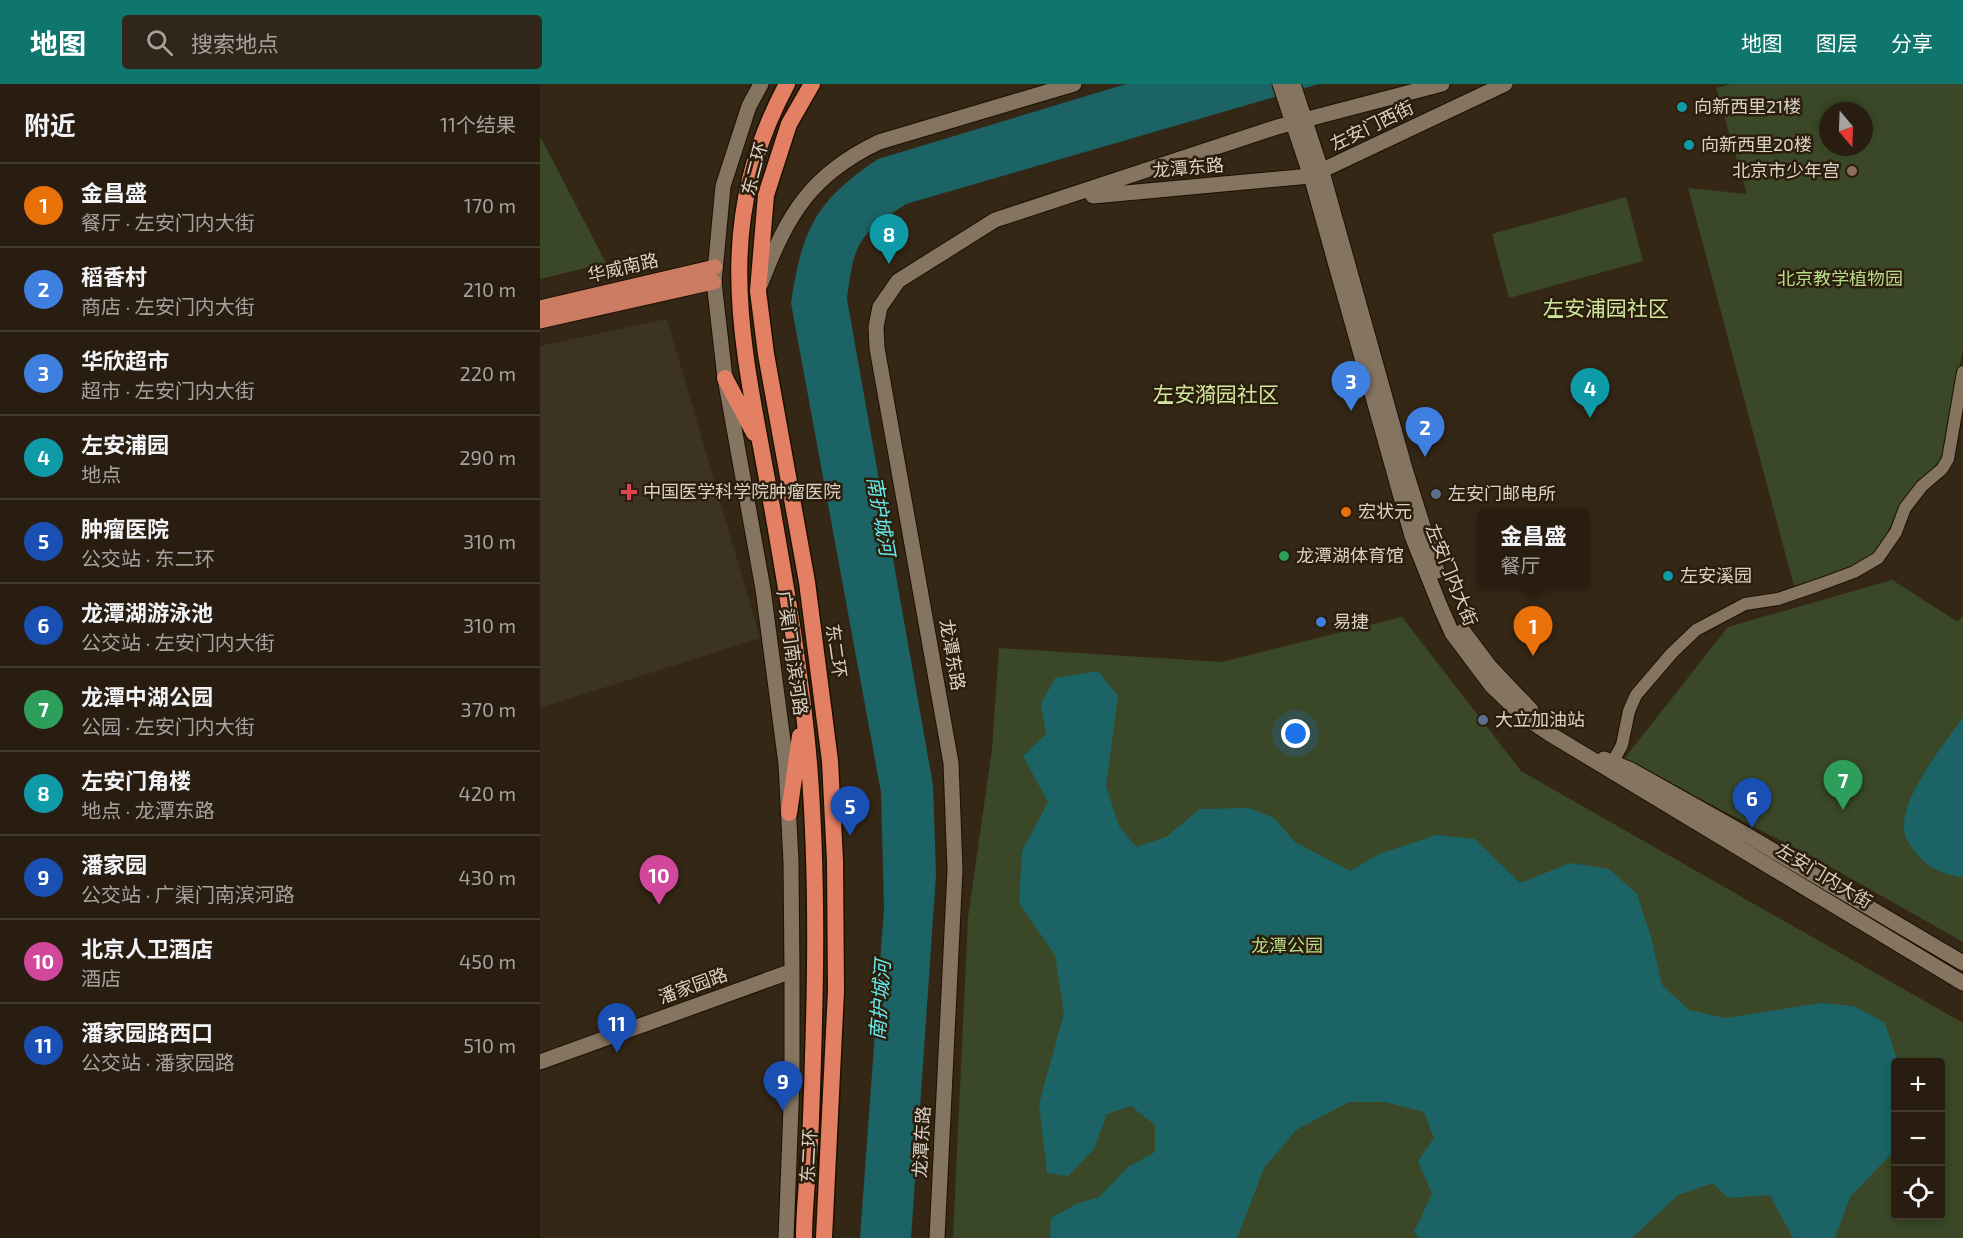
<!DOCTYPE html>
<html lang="zh">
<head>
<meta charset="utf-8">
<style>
	:root { --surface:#281d10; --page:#302619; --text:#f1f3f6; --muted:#a5a29f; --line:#443b30; --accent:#0f766e }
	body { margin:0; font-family:"Exo 2","Noto Sans SC",sans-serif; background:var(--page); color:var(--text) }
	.controls { position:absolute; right:18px; bottom:18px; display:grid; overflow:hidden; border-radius:6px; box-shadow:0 3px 9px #0003 }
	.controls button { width:54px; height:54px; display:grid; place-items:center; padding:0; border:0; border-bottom:2px solid var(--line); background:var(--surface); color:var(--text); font:30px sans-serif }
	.compass { position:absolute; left:1279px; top:18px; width:54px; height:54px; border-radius:50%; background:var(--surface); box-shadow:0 3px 9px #0003; rotate:161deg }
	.you { position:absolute; left:756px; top:650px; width:21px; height:21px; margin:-15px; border:4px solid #fff; border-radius:50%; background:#1a73e8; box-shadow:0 0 0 9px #1a73e833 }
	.badge { display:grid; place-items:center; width:39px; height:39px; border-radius:50%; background:var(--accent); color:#fff; font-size:20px; font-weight:700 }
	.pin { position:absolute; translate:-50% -50px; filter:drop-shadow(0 2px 3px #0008) }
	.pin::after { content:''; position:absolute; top:32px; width:21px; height:18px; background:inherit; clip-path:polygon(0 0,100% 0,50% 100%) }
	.popup { position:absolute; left:938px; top:425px; width:111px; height:78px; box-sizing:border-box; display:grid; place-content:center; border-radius:6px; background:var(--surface); filter:drop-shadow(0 2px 4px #0005); font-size:20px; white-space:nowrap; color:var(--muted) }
	.popup b { font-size:22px; color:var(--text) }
	.popup::after { content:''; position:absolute; left:50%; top:100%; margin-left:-12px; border:12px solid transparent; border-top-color:var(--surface) }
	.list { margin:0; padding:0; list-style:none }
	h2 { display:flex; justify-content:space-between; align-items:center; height:78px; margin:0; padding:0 24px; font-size:26px }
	h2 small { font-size:20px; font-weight:400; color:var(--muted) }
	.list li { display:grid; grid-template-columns:39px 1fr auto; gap:18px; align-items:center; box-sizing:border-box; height:84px; padding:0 24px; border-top:2px solid var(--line) }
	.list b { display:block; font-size:22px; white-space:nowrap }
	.list p { margin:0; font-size:20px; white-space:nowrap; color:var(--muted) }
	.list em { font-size:20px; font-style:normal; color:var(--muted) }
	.icon { flex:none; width:33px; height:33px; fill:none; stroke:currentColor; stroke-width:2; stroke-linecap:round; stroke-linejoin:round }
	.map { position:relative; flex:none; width:1423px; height:1154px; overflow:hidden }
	header { display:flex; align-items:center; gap:36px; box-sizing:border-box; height:84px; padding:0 30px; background:var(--accent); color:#fff }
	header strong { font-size:28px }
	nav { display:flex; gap:33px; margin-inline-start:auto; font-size:21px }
	.search { width:420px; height:54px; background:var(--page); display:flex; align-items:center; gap:15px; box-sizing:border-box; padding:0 21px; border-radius:6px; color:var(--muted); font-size:22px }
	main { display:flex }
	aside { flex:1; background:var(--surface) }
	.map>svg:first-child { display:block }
	.medical { fill:#3d3323 }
	.green { fill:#3a4827; fill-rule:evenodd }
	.water { fill:#1c6365 }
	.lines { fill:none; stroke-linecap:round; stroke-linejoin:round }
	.minor-casing { stroke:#1c1001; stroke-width:14 }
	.tertiary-casing { stroke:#1c1001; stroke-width:17 }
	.primary-casing { stroke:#1c1001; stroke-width:17 }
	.trunk-casing { stroke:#1c1001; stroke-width:19 }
	.minor { stroke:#847460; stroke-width:12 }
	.tertiary { stroke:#847460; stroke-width:15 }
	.primary { stroke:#cb7c62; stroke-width:15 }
	.trunk { stroke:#e37f63; stroke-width:16 }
	.culture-dot { fill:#0f9aa8; stroke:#2b1e0c; stroke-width:2 }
	.education-dot { fill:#8d6e63; stroke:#2b1e0c; stroke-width:2 }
	.health-dot { fill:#e0444e; stroke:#2b1e0c; stroke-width:2 }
	.service-dot { fill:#5c6f8a; stroke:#2b1e0c; stroke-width:2 }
	.food-dot { fill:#e8710a; stroke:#2b1e0c; stroke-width:2 }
	.leisure-dot { fill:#2e9e5b; stroke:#2b1e0c; stroke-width:2 }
	.shop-dot { fill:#3f7fe0; stroke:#2b1e0c; stroke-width:2 }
	.labels { text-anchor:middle; stroke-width:5; stroke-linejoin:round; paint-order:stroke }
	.poi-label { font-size:18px; fill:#dbd2c7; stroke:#2b1e0c; text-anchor:start }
	.street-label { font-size:18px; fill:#dbd2c7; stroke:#2b1e0c }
	.park-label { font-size:18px; fill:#b7db89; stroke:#2b1e0c }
	.water-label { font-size:20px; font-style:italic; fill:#65e9ec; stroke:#2b1e0c }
	.quarter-label { font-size:21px; fill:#d0e79d; stroke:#2b1e0c }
</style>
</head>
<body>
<header>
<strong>地图</strong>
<div class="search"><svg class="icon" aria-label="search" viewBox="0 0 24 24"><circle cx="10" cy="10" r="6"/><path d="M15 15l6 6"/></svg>搜索地点</div>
<nav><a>地图</a><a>图层</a><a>分享</a></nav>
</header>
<main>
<aside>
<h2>附近<small>11个结果</small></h2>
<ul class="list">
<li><span class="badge" style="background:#e8710a">1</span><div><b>金昌盛</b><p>餐厅 · 左安门内大街</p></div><em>170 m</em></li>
<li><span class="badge" style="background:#3f7fe0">2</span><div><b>稻香村</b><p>商店 · 左安门内大街</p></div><em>210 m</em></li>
<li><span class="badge" style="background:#3f7fe0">3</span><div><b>华欣超市</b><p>超市 · 左安门内大街</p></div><em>220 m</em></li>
<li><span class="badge" style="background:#0f9aa8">4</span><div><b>左安浦园</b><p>地点</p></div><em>290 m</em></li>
<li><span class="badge" style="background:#1a4fb4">5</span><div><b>肿瘤医院</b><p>公交站 · 东二环</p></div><em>310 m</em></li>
<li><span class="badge" style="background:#1a4fb4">6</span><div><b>龙潭湖游泳池</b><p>公交站 · 左安门内大街</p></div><em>310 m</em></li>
<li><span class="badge" style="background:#2e9e5b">7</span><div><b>龙潭中湖公园</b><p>公园 · 左安门内大街</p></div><em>370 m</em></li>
<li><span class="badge" style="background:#0f9aa8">8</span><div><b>左安门角楼</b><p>地点 · 龙潭东路</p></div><em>420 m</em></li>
<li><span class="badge" style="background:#1a4fb4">9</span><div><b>潘家园</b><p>公交站 · 广渠门南滨河路</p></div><em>430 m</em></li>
<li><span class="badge" style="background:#d1479c">10</span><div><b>北京人卫酒店</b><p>酒店</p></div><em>450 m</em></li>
<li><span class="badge" style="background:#1a4fb4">11</span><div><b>潘家园路西口</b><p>公交站 · 潘家园路</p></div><em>510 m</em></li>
</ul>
</aside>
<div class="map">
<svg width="1423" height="1154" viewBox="0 0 1423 1154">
	<rect width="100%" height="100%" fill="#352715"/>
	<path class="medical" d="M127 235 220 554 0 624V262Z"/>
	<path class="green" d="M1191 0H1423V264L1404 370 1353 437 1336 470 1312 484 1254 502 1148 104 1207 110 1176 4ZM1288 27H1324V63H1288Z
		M0 54H1L66 179 0 195Z
		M1086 113 1103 177 969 214 952 150Z
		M1352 496 1418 538 1423 531V858L1280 777 1084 675 1188 543Z
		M862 533 981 687 1423 939V1154H413L428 834 452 665 459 564 682 578ZM1356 978H1400V1132H1356Z"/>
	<path class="water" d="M586 0H779L366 120C318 151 314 158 307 215L393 701 396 791 371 1154H320L344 824 341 708 251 219C262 146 275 117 338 75Z
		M558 587 578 612 566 702 579 742 596 763 626 753 660 725 709 724 734 734 755 758 810 787 839 770 896 751 935 755 980 799 1030 779 1069 785 1097 810 1111 853 1122 901 1149 926 1185 934 1281 919 1314 922 1345 939 1358 978H1356L1355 1066 1310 1113 1295 1154H1253L1230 1111 1188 1114 1173 1099 1138 1111 1092 1154H879L874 1148 892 1110 878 1077 894 1054 884 1028 845 1018H809L756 1046 724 1084 697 1154H510L511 1134 536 1120 559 1113 588 1083 615 1068V1041L591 1022 567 1030 554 1065 528 1092 507 1089 499 1020 524 929 515 871 479 819 482 767 508 718 483 672 506 650 501 620 515 594Z
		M1423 633V792L1421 793C1402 790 1390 785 1377 770 1373 766 1367 757 1365 751 1356 717 1405 660 1423 633Z"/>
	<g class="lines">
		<g class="minor-casing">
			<path id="minor" d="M1069 685 1082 661 1089 627 1096 611 1132 569 1156 546 1205 520 1238 515 1279 501 1314 488 1338 474 1356 448 1365 424 1382 402 1402 385 1408 375 1423 288"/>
		</g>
		<g class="tertiary-casing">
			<path id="tertiary" d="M221 0 209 22 183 102 174 198 185 294 223 505 246 680 251 778 252 887V997L246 1154
				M740 0 773 99 872 452 900 522 912 549 951 601 983 632 1010 650 1423 899
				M753 0 784 95 865 385 897 487
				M553 112 770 92 965 0
				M221 199C248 130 270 91 339 58L534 0
				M923 547 950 583 991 626
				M1064 675 1091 686 1205 750 1423 879
				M0 978 252 887
				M397 1154 415 786 411 679 337 264 336 243 340 223 358 197 455 136 737 43 902 0"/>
		</g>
		<g class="primary-casing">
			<path id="primary" d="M0 224 175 183
				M0 237 174 198"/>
		</g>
		<g class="trunk-casing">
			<path id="trunk" d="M247 0C171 142 202 257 229 406 245 496 261 587 269 679 279 806 275 933 270 1060 268 1091 264 1123 264 1154
				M272 0 249 40 226 111 218 207 226 270 267 498 290 677 295 777 296 907 284 1154
				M185 294 214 349
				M249 729 260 652"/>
		</g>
		<use href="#minor" class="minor"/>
		<use href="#tertiary" class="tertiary"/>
		<use href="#primary" class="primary"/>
		<use href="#trunk" class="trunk"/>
	</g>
	<g class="culture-dot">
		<circle cx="1142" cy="23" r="6"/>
		<circle cx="1149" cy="61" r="6"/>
		<circle cx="1128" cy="492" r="6"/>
	</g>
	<circle class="education-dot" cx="1312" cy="87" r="6"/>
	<path class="health-dot" d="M86 399h6v6h6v6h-6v6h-6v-6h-6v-6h6z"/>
	<g class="service-dot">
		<circle cx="896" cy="410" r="6"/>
		<circle cx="943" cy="636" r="6"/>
	</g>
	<circle class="food-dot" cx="806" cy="428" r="6"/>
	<circle class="leisure-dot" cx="744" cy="472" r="6"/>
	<circle class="shop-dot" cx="781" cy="538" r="6"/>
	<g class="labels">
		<g class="poi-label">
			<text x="1154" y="29">向新西里21楼</text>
			<text x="1161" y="67">向新西里20楼</text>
			<text x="1300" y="93" text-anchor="end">北京市少年宫</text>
			<text x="103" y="414">中国医学科学院肿瘤医院</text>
			<text x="908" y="416">左安门邮电所</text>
			<text x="818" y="434">宏状元</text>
			<text x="756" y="478">龙潭湖体育馆</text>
			<text x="1140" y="498">左安溪园</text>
			<text x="793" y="544">易捷</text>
			<text x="955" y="642">大立加油站</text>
		</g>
		<g class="street-label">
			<text transform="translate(832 42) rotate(-26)" y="6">左安门西街</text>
			<text transform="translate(648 84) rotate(-5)" y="6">龙潭东路</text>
			<text transform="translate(215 85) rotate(-75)" y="6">东二环</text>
			<text transform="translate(83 184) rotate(-13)" y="6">华威南路</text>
			<text transform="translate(911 491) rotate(68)" y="6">左安门内大街</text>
			<text transform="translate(296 567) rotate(82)" y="6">东二环</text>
			<text transform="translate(252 569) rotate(82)" y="6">广渠门南滨河路</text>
			<text transform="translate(412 571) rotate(80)" y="6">龙潭东路</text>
			<text transform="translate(1284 792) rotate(31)" y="6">左安门内大街</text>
			<text transform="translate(153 902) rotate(-20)" y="6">潘家园路</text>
			<text transform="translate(382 1058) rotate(-87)" y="6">龙潭东路</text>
			<text transform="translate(269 1072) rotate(-87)" y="6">东二环</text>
		</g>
		<g class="park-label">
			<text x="1300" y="201">北京教学植物园</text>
			<text x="747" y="868">龙潭公园</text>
		</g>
		<g class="water-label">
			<text transform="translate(341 432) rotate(80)" y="7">南护城河</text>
			<text transform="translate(340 916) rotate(-86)" y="7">南护城河</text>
		</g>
		<g class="quarter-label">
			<text x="1066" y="232">左安浦园社区</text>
			<text x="676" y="318">左安漪园社区</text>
		</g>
	</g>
</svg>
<div class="controls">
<button>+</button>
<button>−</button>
<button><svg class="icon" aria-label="locate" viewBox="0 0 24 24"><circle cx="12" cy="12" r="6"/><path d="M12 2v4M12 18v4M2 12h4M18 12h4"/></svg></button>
</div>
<svg class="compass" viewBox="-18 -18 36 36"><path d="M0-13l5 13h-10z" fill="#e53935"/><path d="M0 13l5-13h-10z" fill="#a5a29f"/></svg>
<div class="you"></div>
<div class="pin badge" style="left:993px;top:572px;background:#e8710a">1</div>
<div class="popup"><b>金昌盛</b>餐厅</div>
<div class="pin badge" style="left:885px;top:373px;background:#3f7fe0">2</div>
<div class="pin badge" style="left:811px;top:327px;background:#3f7fe0">3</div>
<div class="pin badge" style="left:1050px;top:334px;background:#0f9aa8">4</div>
<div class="pin badge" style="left:310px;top:752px;background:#1a4fb4">5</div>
<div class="pin badge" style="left:1212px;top:744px;background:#1a4fb4">6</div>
<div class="pin badge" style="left:1303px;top:726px;background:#2e9e5b">7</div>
<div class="pin badge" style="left:349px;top:180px;background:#0f9aa8">8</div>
<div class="pin badge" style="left:243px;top:1027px;background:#1a4fb4">9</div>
<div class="pin badge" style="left:119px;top:821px;background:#d1479c">10</div>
<div class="pin badge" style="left:77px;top:969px;background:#1a4fb4">11</div>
</div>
</main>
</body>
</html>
